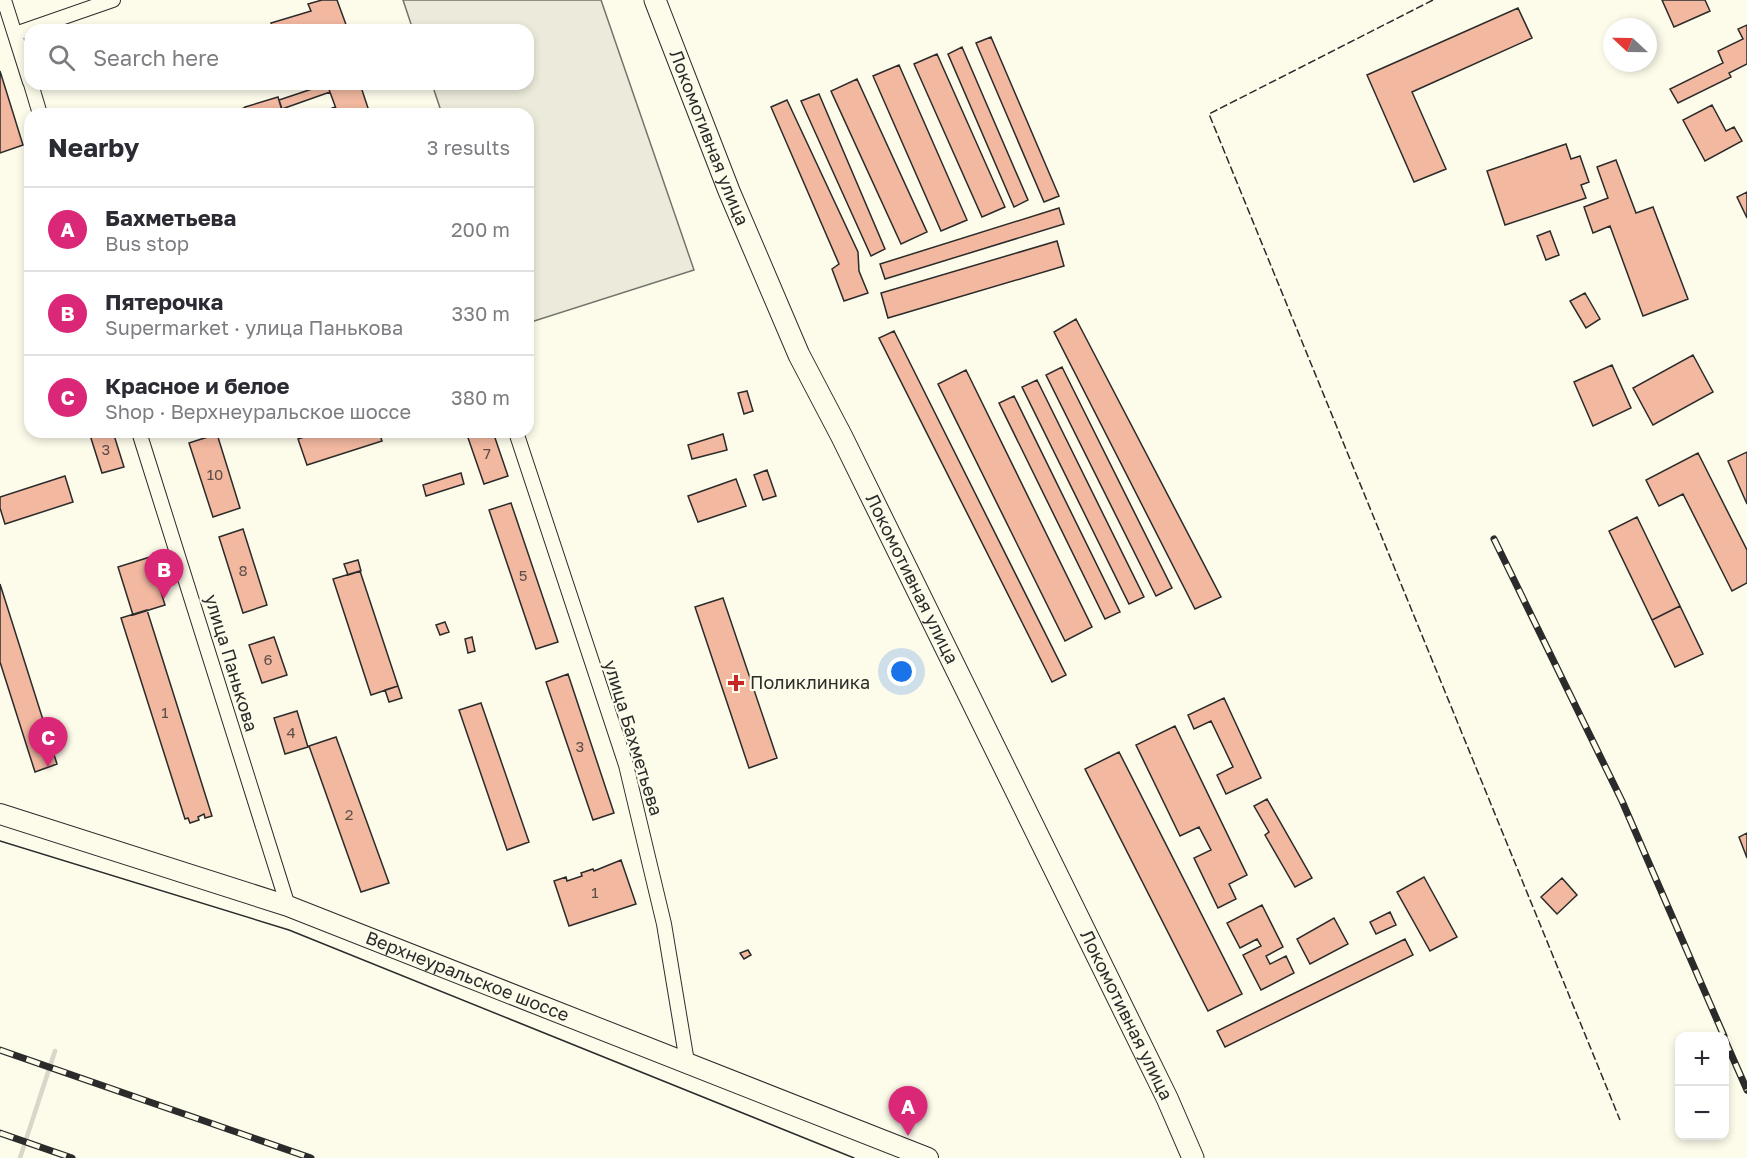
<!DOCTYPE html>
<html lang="en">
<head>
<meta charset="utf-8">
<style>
	:root { --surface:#fff; --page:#f2f2f3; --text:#2b2b33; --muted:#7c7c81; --line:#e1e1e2; --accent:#db2777 }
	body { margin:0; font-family:"Golos Text",sans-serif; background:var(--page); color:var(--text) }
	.controls { position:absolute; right:18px; bottom:18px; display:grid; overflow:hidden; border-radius:12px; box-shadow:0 3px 9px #0003 }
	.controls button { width:54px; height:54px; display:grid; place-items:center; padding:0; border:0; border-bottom:2px solid var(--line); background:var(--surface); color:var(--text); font:30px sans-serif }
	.compass { position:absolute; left:1603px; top:18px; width:54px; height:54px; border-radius:50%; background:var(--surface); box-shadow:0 3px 9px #0003; rotate:292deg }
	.you { position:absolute; left:902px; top:672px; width:21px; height:21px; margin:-15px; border:4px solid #fff; border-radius:50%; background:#1a73e8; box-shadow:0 0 0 9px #1a73e833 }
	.badge { display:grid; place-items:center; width:39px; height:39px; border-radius:50%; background:var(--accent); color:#fff; font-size:20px; font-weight:700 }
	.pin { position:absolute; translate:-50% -50px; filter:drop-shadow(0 2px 3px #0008) }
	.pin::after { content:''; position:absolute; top:32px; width:21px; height:18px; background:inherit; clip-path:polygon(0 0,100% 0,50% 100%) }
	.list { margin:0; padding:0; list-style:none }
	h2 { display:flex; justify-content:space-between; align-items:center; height:78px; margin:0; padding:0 24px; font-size:26px }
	h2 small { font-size:20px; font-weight:400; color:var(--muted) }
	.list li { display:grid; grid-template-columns:39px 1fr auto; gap:18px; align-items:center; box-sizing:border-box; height:84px; padding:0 24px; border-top:2px solid var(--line) }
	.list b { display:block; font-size:22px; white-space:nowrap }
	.list p { margin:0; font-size:20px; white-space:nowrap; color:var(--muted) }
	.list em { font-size:20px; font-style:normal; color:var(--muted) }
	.icon { flex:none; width:33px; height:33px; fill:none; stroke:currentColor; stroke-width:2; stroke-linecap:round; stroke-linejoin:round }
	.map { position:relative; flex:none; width:1747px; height:1158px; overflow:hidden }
	.search { position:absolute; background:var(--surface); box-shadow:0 3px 9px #0003; left:24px; top:24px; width:510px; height:66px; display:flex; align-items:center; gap:15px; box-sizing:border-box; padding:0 21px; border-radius:18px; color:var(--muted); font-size:22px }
	.panel { position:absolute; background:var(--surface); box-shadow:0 3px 9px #0003; left:24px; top:108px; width:510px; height:330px; border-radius:18px }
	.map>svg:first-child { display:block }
	.green { fill:#ecebdb; stroke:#74746e; stroke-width:1.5 }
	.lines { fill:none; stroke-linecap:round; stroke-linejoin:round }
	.stream { stroke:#d8d7c9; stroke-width:4.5 }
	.building { fill:#f2b8a0; stroke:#2b2b2b; stroke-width:1.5 }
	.street-casing { stroke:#2b2b2b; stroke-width:16 }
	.secondary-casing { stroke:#2b2b2b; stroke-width:22 }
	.primary-casing { stroke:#2b2b2b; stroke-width:23 }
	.street { stroke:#fdfbea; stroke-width:14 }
	.secondary { stroke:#fdfbea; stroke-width:20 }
	.primary { stroke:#fdfbea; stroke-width:21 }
	.tram { stroke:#2b2b2b; stroke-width:1.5 }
	.rail-casing { stroke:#2b2b2b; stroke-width:7 }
	.rail { stroke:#fdfbea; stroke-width:4.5; stroke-dasharray:14; stroke-linecap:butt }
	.fence { stroke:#2b2b2b; stroke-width:1.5; stroke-dasharray:8 3; stroke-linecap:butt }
	.poi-dot { fill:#c62828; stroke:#fdfbea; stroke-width:2 }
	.labels { text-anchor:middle; stroke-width:4.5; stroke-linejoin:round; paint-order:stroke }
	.number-label { font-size:15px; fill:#5d4e48 }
	.street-label { font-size:18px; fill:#2b2b2b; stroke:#fdfbea }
	.poi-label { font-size:18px; fill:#2b2b2b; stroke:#fdfbea; text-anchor:start }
</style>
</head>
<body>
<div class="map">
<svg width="1747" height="1158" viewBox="0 0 1747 1158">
	<rect width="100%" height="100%" fill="#fdfbea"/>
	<path class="green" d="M403 0H601L694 270 528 323V114H442L432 84H528V30H413Z"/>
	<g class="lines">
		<path class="stream" d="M20 1158 55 1051"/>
	</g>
	<path class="building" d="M322 0H337L348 30H273L271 23 311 11 308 4Z
		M1662 0H1705L1710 11 1674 27Z
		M1518 8 1532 38 1412 92 1446 169 1414 182 1367 75Z
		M1747 25V64L1729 73 1731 77 1678 103 1670 89 1723 63 1718 51 1743 39 1738 29Z
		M991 37 1059 196 1044 202 976 43Z
		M962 47 1028 200 1014 207 948 54Z
		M937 54 1005 207 982 217 914 64Z
		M899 65 967 220 941 231 873 76Z
		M0 71 23 145 0 153Z
		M857 79 927 232 901 244 831 91Z
		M327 84H360L370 114H338Z
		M327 84 330 92 282 109 279 100Z
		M819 94 885 249 871 256 801 101Z
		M278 97 283 114H247L245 107Z
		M787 100 858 252 859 271 868 293 844 301 832 269 839 264 771 107Z
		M1712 105 1726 131 1734 127 1742 141 1705 161 1683 120Z
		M335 107 338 114H320V113Z
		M244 108 247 114H227Z
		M1566 144 1571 159 1580 156 1589 182 1581 185 1586 198 1505 225 1487 171Z
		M1616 160 1636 213 1653 207 1688 299 1643 316 1610 226 1593 233 1584 207 1608 198 1597 167Z
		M1747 192V218L1737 197Z
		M1059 208 1064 224 885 279 880 264Z
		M1550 231 1559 255 1546 260 1537 236Z
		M1057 241 1064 266 888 318 881 293Z
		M1585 293 1600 319 1586 328 1570 301Z
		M1076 319 1221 597 1195 609 1054 332Z
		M894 331 1066 675 1052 682 879 338Z
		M1693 355 1713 392 1653 425 1633 388Z
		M1612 365 1631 408 1593 426 1574 382Z
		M1062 367 1172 588 1156 596 1046 375Z
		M966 370 1092 627 1065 641 938 384Z
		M1037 380 1144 597 1129 604 1022 387Z
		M747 391 753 411 744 414 738 393Z
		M1014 396 1120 612 1105 619 999 403Z
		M89 432H113L124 467 102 473Z
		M319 432H379L382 441 307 465 298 439Z
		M466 432H493L508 476 484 484Z
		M217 434 240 508 213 517 189 443Z
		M723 434 727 450 692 459 688 445Z
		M1747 452V504L1728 461Z
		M1698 453 1747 550V583L1732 591 1683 494 1659 506 1646 480Z
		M767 470 776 496 763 500 754 475Z
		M461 473 464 484 426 496 423 485Z
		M65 476 73 502 5 524 0 508V497Z
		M736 479 746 506 698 522 688 496Z
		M511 503 558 642 536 649 489 510Z
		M1637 517 1680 606 1652 620 1609 531Z
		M243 529 267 605 243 613 219 537Z
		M150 557 165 605 133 615 118 567Z
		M358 560 361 571 348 575 344 564Z
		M360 571 398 686 371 695 333 579Z
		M0 584 57 764 35 772 0 662Z
		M723 598 777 758 749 768 695 607Z
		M1680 606 1703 654 1675 667 1652 620Z
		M147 610 212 816 205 818 204 814 198 817 199 820 190 823 188 818 185 819 121 618Z
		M445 622 449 632 440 635 436 625Z
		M274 637 287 675 262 683 249 645Z
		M472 637 475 651 468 653 465 639Z
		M568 674 614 813 593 820 546 682Z
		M398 686 402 698 389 702 385 690Z
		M1224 698 1261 778 1226 794 1217 775 1233 767 1211 721 1194 729 1188 715Z
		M481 703 529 842 507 850 459 710Z
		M297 711 308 747 285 754 274 718Z
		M1175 726 1247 875 1229 884 1236 899 1218 908 1194 858 1211 850 1199 827 1180 836 1136 745Z
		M336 737 389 883 361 892 309 746Z
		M1119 752 1242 994 1208 1011 1085 769Z
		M1267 799 1312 878 1295 887 1265 835 1269 832 1254 806Z
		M1747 833V858L1739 837Z
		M621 860 636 904 569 926 554 881 566 877 567 881 582 876 581 873 593 869 594 871Z
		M1424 877 1457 937 1430 951 1397 892Z
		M1562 878 1577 895 1557 914 1541 897Z
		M1262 905 1283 947 1266 956 1270 964 1286 956 1294 973 1261 990 1243 955 1261 946 1257 939 1240 948 1227 923Z
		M1390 912 1396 925 1376 934 1370 922Z
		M1334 918 1348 944 1310 964 1297 939Z
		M1405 939 1413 955 1225 1047 1217 1031Z
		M748 950 751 955 744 959 740 953Z"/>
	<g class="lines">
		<g class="street-casing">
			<path id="street" d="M4 0 30 82
				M15 34 113 0
				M31 84 40 114
				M139 432 288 906
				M516 432 626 765 664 924 687 1062"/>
		</g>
		<g class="secondary-casing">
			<g id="secondary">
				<path id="s1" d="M0 814 288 906 928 1158"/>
			</g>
		</g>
		<g class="primary-casing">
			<g id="primary">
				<path id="s2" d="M655 0 729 191 799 355 842 437 1167 1098 1193 1158"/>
			</g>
		</g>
		<use href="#street" class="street"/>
		<use href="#secondary" class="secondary"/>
		<use href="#primary" class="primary"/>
		<path class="tram" d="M0 841 289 930 854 1158"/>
		<g class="rail-casing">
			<path id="rail" d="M1494 539 1622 801 1724 1036
				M1724 1038 1747 1090
				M0 1050 311 1158
				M0 1133 72 1158"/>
		</g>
		<use href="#rail" class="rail"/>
		<path class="fence" d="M1433 0 1209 114 1620 1120"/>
	</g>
	<path class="poi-dot" d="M733 674h6v6h6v6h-6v6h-6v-6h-6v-6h6z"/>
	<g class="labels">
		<g class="number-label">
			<text x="106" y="455">3</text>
			<text x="487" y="459">7</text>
			<text x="215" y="480">10</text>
			<text x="243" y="576">8</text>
			<text x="523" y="581">5</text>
			<text x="268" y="665">6</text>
			<text x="165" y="718">1</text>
			<text x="291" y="738">4</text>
			<text x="580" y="752">3</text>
			<text x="349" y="820">2</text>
			<text x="595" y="898">1</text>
		</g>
		<g class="street-label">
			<text dy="6" stroke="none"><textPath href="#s2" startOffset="148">Локомотивная улица</textPath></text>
			<text dy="6" stroke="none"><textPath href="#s2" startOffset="634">Локомотивная улица</textPath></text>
			<text transform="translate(231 663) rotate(73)" y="6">улица Панькова</text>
			<text transform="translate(633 738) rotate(73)" y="6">улица Бахметьева</text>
			<text dy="6" stroke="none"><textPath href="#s1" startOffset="495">Верхнеуральское шоссе</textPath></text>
			<text dy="6" stroke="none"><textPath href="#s2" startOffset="1120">Локомотивная улица</textPath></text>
		</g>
		<g class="poi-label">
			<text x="750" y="689">Поликлиника</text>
		</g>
	</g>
</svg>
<div class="controls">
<button>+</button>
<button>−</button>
</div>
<svg class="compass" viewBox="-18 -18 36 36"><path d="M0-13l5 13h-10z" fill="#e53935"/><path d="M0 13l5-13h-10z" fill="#7c7c81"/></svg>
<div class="you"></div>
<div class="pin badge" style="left:908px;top:1136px">A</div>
<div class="pin badge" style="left:164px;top:599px">B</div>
<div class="pin badge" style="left:48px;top:767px">C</div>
<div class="search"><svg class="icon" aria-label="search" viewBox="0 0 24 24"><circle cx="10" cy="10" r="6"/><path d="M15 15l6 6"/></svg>Search here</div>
<section class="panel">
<h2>Nearby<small>3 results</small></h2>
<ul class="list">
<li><span class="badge">A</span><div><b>Бахметьева</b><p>Bus stop</p></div><em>200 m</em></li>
<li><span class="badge">B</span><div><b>Пятерочка</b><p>Supermarket · улица Панькова</p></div><em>330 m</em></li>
<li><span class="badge">C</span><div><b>Красное и белое</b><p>Shop · Верхнеуральское шоссе</p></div><em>380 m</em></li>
</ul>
</section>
</div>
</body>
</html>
